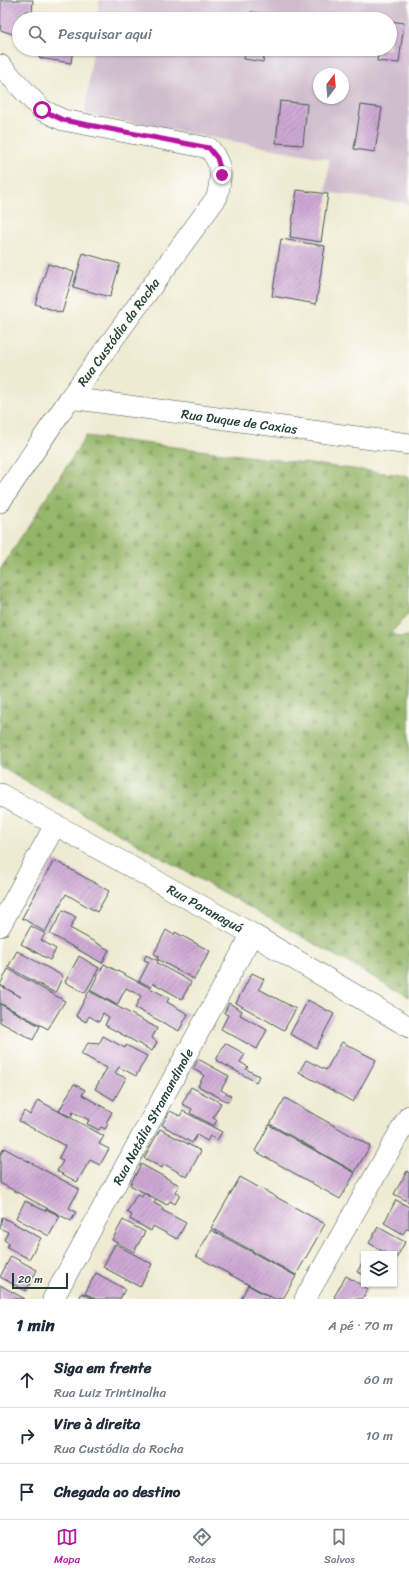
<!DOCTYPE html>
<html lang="pt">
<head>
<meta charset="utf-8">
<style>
	:root { --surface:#fff; --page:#f2f2f3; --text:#1f2937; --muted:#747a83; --line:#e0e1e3; --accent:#b5179e }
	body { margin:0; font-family:Sriracha,sans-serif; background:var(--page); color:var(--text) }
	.controls { position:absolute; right:12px; bottom:12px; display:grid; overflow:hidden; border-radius:0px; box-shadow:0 1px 3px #0004 }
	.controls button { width:36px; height:36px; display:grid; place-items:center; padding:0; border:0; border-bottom:1px solid var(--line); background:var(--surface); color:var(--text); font:20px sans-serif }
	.compass { position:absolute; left:313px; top:68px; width:36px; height:36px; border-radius:50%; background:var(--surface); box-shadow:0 1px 3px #0004; rotate:16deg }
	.scale { position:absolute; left:12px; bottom:10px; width:56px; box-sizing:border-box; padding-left:4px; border:2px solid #1f3d34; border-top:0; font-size:11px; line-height:14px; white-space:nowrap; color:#1f3d34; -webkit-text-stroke:3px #fdfcf7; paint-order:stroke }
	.stop { position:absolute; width:12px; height:12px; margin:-9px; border:3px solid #b5179e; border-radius:50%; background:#fff }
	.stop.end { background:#b5179e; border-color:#fff; box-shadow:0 1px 4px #0008 }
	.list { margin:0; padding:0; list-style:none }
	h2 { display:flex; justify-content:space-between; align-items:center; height:52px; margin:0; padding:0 16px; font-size:17px }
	h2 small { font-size:13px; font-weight:400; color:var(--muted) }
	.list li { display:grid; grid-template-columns:26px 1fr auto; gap:12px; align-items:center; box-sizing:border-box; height:56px; padding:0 16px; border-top:1px solid var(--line) }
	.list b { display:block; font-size:15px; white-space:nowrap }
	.list p { margin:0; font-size:13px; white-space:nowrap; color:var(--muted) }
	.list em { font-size:13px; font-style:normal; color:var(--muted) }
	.icon { flex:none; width:22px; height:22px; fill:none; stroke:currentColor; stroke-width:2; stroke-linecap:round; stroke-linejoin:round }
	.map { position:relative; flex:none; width:409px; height:1299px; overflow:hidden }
	.search { position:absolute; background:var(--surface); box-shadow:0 1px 3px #0004; left:12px; right:12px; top:12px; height:44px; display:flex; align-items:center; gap:10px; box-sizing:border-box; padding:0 14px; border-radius:22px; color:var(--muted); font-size:15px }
	.sheet { height:220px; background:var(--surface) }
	nav { display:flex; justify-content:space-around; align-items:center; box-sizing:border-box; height:56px; border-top:1px solid var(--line); background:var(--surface); font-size:11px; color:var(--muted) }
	nav a { display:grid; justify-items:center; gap:2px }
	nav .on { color:var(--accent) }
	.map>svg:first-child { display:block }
	.industrial { fill:#cfbdce; fill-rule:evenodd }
	.forest { fill:url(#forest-firs); stroke:#5a794e }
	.building { fill:url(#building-hatch) }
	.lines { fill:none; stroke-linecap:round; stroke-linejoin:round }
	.minor-casing { stroke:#3e574c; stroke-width:22 }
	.minor { stroke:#fff; stroke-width:21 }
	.route { stroke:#b5179e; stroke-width:5 }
	.labels { text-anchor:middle; stroke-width:3; stroke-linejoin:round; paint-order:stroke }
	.street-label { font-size:13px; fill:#1f3d34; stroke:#fdfcf7 }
</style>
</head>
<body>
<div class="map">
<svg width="409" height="1299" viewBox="0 0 409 1299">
	<defs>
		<pattern id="forest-firs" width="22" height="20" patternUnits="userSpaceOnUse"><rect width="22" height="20" fill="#94b568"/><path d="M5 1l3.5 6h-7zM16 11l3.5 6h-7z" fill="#789456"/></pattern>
		<pattern id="building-hatch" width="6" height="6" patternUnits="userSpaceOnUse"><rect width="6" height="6" fill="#cea8d4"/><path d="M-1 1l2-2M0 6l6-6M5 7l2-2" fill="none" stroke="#a78aad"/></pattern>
	</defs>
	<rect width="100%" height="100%" fill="#fdfcf7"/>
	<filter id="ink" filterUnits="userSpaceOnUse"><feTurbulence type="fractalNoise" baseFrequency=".025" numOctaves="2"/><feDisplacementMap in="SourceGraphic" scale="8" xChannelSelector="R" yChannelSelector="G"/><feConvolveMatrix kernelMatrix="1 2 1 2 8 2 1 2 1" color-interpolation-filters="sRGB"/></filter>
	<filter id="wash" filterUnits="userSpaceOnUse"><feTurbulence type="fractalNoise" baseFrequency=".012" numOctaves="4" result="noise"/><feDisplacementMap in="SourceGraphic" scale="16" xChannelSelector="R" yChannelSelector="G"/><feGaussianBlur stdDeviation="0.9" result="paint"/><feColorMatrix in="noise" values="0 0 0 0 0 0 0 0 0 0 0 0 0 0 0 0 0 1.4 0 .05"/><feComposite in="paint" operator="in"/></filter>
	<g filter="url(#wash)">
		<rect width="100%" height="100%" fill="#efead2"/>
		<path class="industrial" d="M99 0H409V204L326 192 329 159 85 114 93 49H390V19H97ZM319 74H343V98H319Z"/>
		<path class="forest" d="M86 436 409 476V613L392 632 399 637 409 636V997L0 767V570Z"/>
		<g id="blocks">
			<path class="building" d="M1 0H33L32 13 26 11 24 19H19V36L0 30Z
				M251 12 296 18V19H250Z
				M68 16 89 18V19H67Z
				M390 21 404 23 399 63 377 61 379 49H390Z
				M40 49H73L71 63 39 58Z
				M246 49H265L263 62 244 59Z
				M280 101 307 104 303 145 276 143Z
				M361 105 382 108 375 152 354 149Z
				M297 190 328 194 321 242 290 237Z
				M281 239 325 246 316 304 272 296Z
				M83 253 120 264 110 297 73 287Z
				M48 264 74 272 62 313 35 304Z
				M54 860 109 891 97 912 66 894 45 932 22 918Z
				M63 910 76 917 70 928 109 950 102 963 50 934Z
				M31 926 45 934 41 940 56 949 50 960 21 944Z
				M166 930 174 935 175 932 210 951 194 979 157 959 159 956 154 954Z
				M17 951 63 976 55 993 8 967Z
				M146 955 158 961 157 963 191 982 182 999 153 983 151 987 139 981 149 962 144 960Z
				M79 956 99 968 85 993 65 982Z
				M104 964 169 998 167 1002 188 1014 179 1031 135 1008 141 996 126 988 117 1005 90 990Z
				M8 969 65 1001 48 1029 0 1003V985L21 997 0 985Z
				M252 973 264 979 259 989 296 1009 284 1030 236 1003Z
				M89 991 157 1028 152 1038 157 1042 152 1051 105 1025 109 1017 103 1013 99 1022 89 1016 86 1022 76 1016Z
				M308 1000 334 1014 316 1048 290 1034Z
				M229 1003 242 1011 240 1015 267 1030 257 1049 221 1029 228 1015 224 1013Z
				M0 1004 40 1026 33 1040 0 1022Z
				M103 1036 125 1048 126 1045 147 1056 136 1076 119 1067 115 1073 126 1078 114 1100 95 1089 107 1068 81 1054 88 1043 99 1044Z
				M342 1042 376 1060 353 1102 299 1072 306 1060 326 1070Z
				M225 1043 245 1054 240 1062 248 1067 246 1069 259 1076 256 1082 216 1060Z
				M198 1059 229 1076 221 1090 231 1096 228 1102 198 1086 204 1075 193 1069Z
				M74 1084 85 1090 82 1095 112 1112 106 1123 108 1124 105 1129 101 1127 99 1130 87 1124 89 1120 73 1112 71 1117 59 1111Z
				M191 1087 221 1103 213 1118 217 1120 214 1126 190 1113 192 1109 182 1104Z
				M285 1098 370 1146 355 1172 270 1124Z
				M38 1100 104 1136 99 1144 109 1149 100 1165 90 1160 77 1182 57 1171 63 1161 58 1159 65 1146 19 1121 24 1111 30 1115Z
				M170 1111 180 1116 183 1111 222 1132 217 1140 210 1136 207 1141 197 1135 192 1143 162 1125Z
				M269 1125 355 1173 340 1199 255 1151Z
				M160 1129 201 1151 187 1177 164 1164 162 1168 144 1158Z
				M4 1148 79 1189 69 1208 76 1212 71 1221 0 1183V1155Z
				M141 1164 179 1185 175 1192 180 1195 175 1204 170 1201 167 1205 130 1185Z
				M407 1171 409 1173V1202L394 1194Z
				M240 1177 325 1224 296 1275 211 1228Z
				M144 1193 156 1200 154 1203 163 1208 162 1210 186 1223 177 1239 153 1226 151 1231 130 1219 132 1215 127 1212 137 1194 142 1197Z
				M396 1200 409 1207V1229L407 1228 403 1234 384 1223Z
				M25 1201 45 1211 46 1209 60 1216 49 1236 16 1218Z
				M2 1217 41 1238 29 1259 7 1247 9 1243 4 1240 8 1232 0 1228Z
				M123 1220 145 1232 134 1252 112 1240Z
				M378 1227 405 1242 396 1259 394 1258V1254H387L369 1243Z
				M211 1230 296 1276 283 1299H275L196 1256Z
				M115 1244 152 1264 140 1287 103 1267Z
				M11 1256 37 1270 26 1291 0 1277Z
				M364 1260V1275L357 1272Z
				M96 1273 125 1289 120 1299H96L85 1293Z
				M346 1276 368 1289 362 1299H337L334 1297Z
				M0 1285 25 1299H0Z
				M248 1285 269 1297 268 1299H241Z
				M82 1293 94 1299H79Z"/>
		</g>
	</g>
	<g filter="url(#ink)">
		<use href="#blocks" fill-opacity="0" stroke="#3e574c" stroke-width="1"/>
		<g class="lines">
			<g class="minor-casing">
				<g id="minor">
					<path d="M0 65 42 110 63 120 209 148C223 166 222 175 217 197L70 398 0 502"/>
					<path id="s1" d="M70 398 409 444"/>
					<path id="s2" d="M0 794 252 934 409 1027"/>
					<path d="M0 926 55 825"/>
					<path id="s3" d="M53 1299 252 934"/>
					<path d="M305 1299 409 1116"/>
				</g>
			</g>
			<use href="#minor" class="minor"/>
		</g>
	</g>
	<g class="lines" filter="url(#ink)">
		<path class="route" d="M42 110 63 120 209 148 217 158 222 175"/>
	</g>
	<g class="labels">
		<g class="street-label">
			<text transform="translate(118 332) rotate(-54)" y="5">Rua Custódia da Rocha</text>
			<text dy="5" stroke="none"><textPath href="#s1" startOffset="171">Rua Duque de Caxias</textPath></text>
			<text dy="5" stroke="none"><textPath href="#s2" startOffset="235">Rua Paranaguá</textPath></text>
			<text dy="5" stroke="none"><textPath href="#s3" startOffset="208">Rua Natália Stramandinole</textPath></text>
		</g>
	</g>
</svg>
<div class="controls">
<button><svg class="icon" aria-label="layers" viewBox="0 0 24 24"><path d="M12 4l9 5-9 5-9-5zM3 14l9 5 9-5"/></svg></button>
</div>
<svg class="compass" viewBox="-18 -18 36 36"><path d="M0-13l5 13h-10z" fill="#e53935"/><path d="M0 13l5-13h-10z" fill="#747a83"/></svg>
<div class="scale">20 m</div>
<div class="stop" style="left:42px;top:110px"></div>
<div class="stop end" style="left:222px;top:175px"></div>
<div class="search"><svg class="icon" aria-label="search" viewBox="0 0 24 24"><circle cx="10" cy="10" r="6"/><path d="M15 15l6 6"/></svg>Pesquisar aqui</div>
</div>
<section class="sheet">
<h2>1 min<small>A pé · 70 m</small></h2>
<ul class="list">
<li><svg class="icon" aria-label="ahead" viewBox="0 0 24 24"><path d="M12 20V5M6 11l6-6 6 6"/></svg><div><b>Siga em frente</b><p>Rua Luiz Trintinalha</p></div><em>60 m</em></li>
<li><svg class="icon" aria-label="right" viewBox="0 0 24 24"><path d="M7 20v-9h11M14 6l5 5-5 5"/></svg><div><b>Vire à direita</b><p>Rua Custódia da Rocha</p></div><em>10 m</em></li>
<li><svg class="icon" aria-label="arrive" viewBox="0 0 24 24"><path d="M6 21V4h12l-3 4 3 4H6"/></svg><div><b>Chegada ao destino</b></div></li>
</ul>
</section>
<nav>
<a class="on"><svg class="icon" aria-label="map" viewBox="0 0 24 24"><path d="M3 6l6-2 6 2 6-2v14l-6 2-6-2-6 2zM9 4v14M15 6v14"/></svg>Mapa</a>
<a><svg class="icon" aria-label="directions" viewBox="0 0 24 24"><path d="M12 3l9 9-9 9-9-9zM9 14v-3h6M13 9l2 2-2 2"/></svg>Rotas</a>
<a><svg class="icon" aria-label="saved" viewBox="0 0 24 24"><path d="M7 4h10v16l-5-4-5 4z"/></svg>Salvos</a>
</nav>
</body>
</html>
